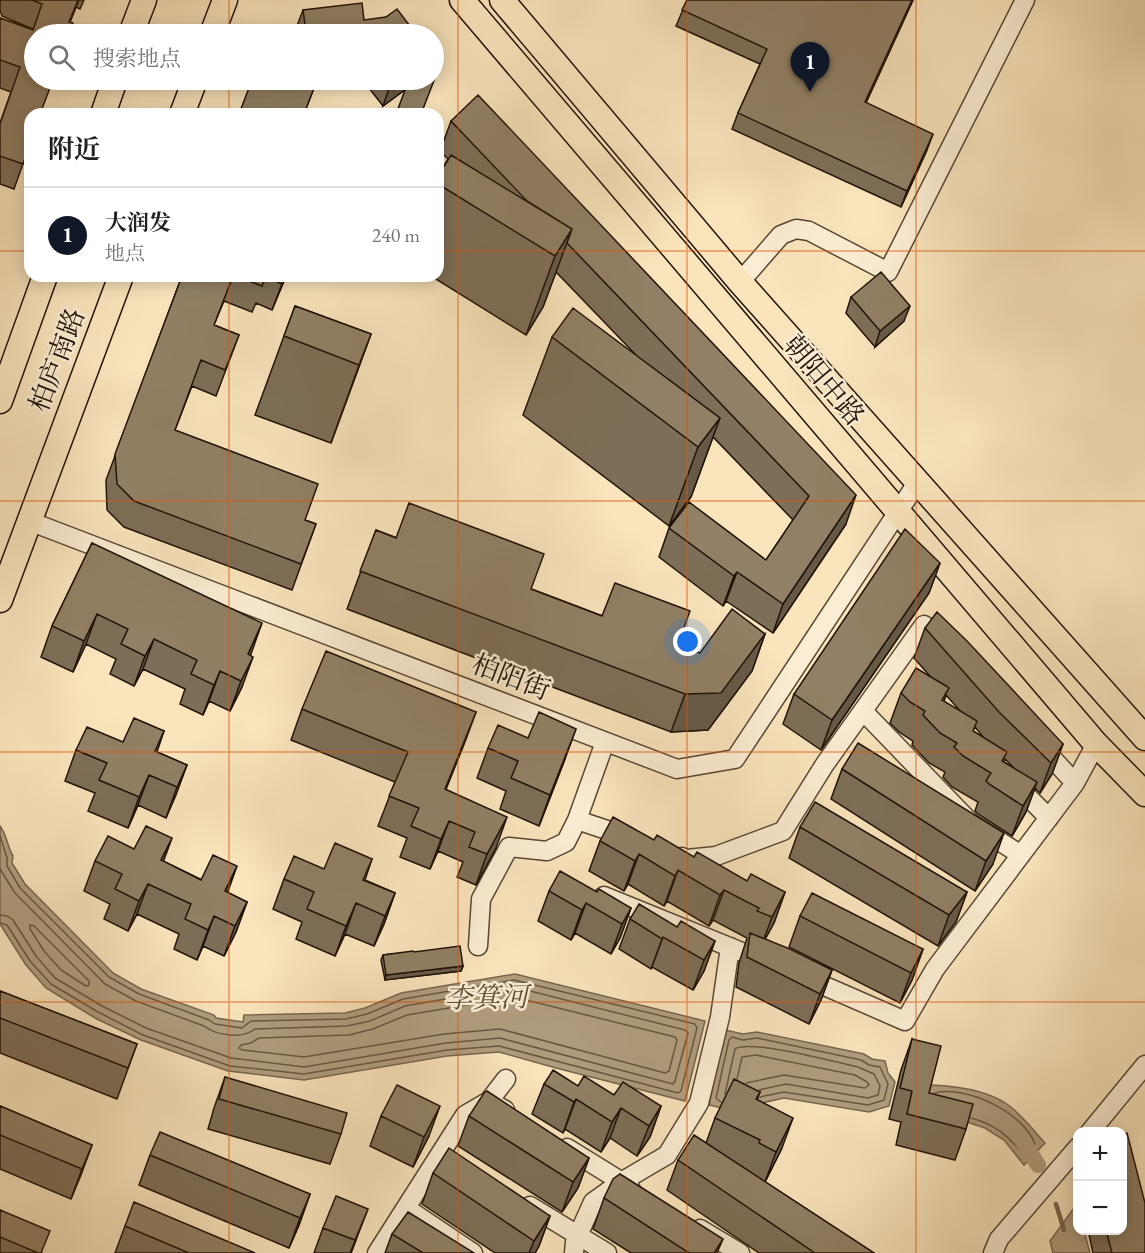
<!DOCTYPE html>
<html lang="zh">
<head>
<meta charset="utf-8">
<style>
	:root { --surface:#fff; --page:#f2f2f2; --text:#222; --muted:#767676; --line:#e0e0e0; --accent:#111827 }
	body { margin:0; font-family:"EB Garamond","Noto Serif SC",serif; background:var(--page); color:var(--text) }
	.controls { position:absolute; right:18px; bottom:18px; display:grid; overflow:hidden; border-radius:12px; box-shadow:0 3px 15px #0003 }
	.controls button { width:54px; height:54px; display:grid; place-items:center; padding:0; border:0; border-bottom:2px solid var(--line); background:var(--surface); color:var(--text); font:30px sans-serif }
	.you { position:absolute; left:688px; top:642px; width:21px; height:21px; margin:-15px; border:4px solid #fff; border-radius:50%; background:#1a73e8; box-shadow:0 0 0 9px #1a73e833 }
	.badge { display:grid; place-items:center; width:39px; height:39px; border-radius:50%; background:var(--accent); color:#fff; font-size:20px; font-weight:700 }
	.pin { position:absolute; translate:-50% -50px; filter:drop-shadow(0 2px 3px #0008) }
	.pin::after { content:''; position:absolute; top:32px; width:21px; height:18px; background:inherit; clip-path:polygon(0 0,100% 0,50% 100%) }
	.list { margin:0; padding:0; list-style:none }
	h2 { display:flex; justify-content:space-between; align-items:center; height:78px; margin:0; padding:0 24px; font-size:26px }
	h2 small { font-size:20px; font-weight:400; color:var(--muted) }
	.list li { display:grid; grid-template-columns:39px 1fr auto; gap:18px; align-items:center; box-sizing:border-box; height:96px; padding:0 24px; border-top:2px solid var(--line) }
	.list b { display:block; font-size:22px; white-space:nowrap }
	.list p { margin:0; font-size:20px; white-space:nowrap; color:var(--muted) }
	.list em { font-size:20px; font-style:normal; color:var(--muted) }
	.icon { flex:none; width:33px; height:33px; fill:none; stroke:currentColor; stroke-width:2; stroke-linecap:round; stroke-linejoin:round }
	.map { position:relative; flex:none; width:1145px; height:1253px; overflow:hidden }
	.search { position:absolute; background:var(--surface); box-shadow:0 3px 15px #0003; left:24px; top:24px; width:420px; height:66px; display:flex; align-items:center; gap:15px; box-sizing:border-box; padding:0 21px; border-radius:33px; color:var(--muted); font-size:22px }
	.panel { position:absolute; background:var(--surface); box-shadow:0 3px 15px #0003; left:24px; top:108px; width:420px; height:174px; border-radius:18px }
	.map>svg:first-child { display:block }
	.water { fill:#b09d7e; stroke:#77664e; stroke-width:1.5 }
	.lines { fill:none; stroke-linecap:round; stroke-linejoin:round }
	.shore { stroke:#685842; stroke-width:1.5 }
	.stream { stroke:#77664e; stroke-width:4.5 }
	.canal { stroke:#b09d7e; stroke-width:16 }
	.minor-casing { stroke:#574734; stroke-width:21 }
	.major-casing { stroke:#211307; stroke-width:27 }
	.minor { stroke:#fbedd3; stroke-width:18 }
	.major { stroke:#f9e4bc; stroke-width:24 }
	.wall { fill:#7d6e57; stroke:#211307; stroke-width:1.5; fill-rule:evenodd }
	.shaded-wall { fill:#665a47; stroke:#211307; stroke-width:1.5 }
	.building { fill:#918065; stroke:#211307; stroke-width:1.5 }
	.grid { fill:none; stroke:#de560c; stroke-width:1.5; stroke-opacity:0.55 }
	.labels { text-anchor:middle; stroke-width:5; stroke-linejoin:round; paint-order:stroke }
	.street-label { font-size:27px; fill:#211307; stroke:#fbedd3 }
	.water-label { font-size:28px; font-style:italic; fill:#61513d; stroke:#fbedd3 }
</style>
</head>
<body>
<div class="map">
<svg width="1145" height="1253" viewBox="0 0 1145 1253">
	<rect width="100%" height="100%" fill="#f9e4bc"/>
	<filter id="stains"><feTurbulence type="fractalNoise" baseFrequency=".00333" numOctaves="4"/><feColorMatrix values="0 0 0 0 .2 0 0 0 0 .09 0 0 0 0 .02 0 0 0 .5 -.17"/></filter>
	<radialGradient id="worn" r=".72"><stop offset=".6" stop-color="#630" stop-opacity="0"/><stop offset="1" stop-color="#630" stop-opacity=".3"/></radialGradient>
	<path class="water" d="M0 826C7 835 7 846 13 856L12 863 25 884 113 973 141 989 214 1015 216 1018 243 1022 244 1015 345 1013 365 1008 401 993 515 974 705 1021 685 1101 556 1068 499 1052 447 1056 304 1080 228 1071 141 1040 95 1018 46 988 26 965 0 924Z
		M725 1030 743 1034 757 1032 864 1054 872 1059 885 1061 888 1073 895 1082 889 1106 869 1112 784 1098 730 1110 709 1105Z
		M930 1085C957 1086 991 1090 1012 1108 1024 1118 1034 1131 1045 1143L1024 1165 1004 1140 985 1128 924 1108Z
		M1077 1204 1078 1230 1084 1231 1090 1253H1053L1050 1241Z"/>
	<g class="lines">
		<path class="shore" d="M0 836 7 858V866L20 888 109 977 139 994 209 1020 215 1024 242 1028 251 1021 346 1019 367 1014 403 999 514 980 695 1024 697 1028 681 1091 678 1093 499 1046 447 1050 304 1074 230 1066 143 1035 98 1012 51 984 30 961 7 925 0 923
			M0 869 15 893 105 984 136 1001 204 1026C217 1036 243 1039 255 1029L347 1026 370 1021 405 1006 514 987 685 1030 688 1033 675 1081 673 1084 500 1038 446 1043 304 1067 231 1058 146 1028 102 1006 55 978 36 956 13 920 7 916 0 915
			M30 925 34 926 89 981V985L86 986 61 970 44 951 30 929Z
			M514 997 675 1037 677 1040 669 1071 665 1073 500 1029 444 1034 304 1057 242 1050 239 1048 241 1045 251 1043 259 1038 349 1035 373 1029 407 1015Z
			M737 1079 742 1057 756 1055 855 1075 867 1082 869 1085 865 1088 784 1075 746 1083
			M935 1093C967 1085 1024 1113 1035 1144L1027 1153 1024 1154C1006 1135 997 1125 971 1118
			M725 1094 735 1049C749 1039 836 1062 858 1067L874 1074 880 1086 878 1095 868 1098 786 1084 759 1090
			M721 1102 716 1098 729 1040 732 1037 743 1040 757 1038 861 1060 869 1065 880 1067 888 1084 884 1100 868 1105 784 1092 760 1097"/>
		<path class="stream" d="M1056 1204 1064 1230"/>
		<path class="canal" d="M1021 1138 1038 1165"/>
		<g class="minor-casing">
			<path id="minor" d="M740 282 781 235 796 229 809 231 888 272 1025 0
				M29 521 677 769 735 759 917 483
				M863 711 971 823 1021 855
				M1040 745 1075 783
				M1015 784 1049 818
				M577 820 628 837
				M682 857 687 859 716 856 783 831 825 764 924 625 942 642
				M604 896 764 961
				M478 946 481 899 509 847 547 851 566 842 577 820 605 742
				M804 977 905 1021 935 969 1075 783 1096 744
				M505 1110 489 1101 506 1079
				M1090 1132 1145 1065
				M567 1148 630 1187
				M530 1206 607 1253
				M406 1208 473 1253
				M700 1229 740 1253
				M377 1253 465 1115 489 1101
				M574 1253 575 1242 593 1202 621 1182 667 1155 699 1103 720 1017 730 947
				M993 1253 999 1239 1078 1147"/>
		</g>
		<g class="major-casing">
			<path id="major" d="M462 0 1096 744 1145 794
				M502 0 740 282 1145 738
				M131 34 144 0
				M212 34 225 0
				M103 114 115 80
				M182 114 195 80
				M0 401 45 276
				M0 600 121 276"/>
		</g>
		<use href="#minor" class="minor"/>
		<use href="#major" class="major"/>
	</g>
	<path class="wall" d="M0 0H84L80 9 76 7 70 22 30 144 14 189 0 184V123L11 92 0 88V18L33 29 2 16 0 10Z
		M687 0H913L866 103 927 150 901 207 732 129 738 113 760 64 676 26Z
		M303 10 364 20 416 34H294Z
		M356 80H418L383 106 369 88H359Z
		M451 121 846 524 773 633 726 601 723 606 659 557 669 528 766 560 793 520 713 437 691 497 669 526 523 415 552 337 634 353 556 272 543 307 526 335 431 276H438V176L448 159 440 151Z
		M182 276H286L272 310 256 303 252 312 224 301 214 325 239 335 216 396 192 386 175 430 305 520 316 524 292 590 124 527 107 510 106 480Z
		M851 297 904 321 875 347 846 313Z
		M295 306 371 334 331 443 255 415Z
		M376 530 700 653 765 634 752 671 708 730 671 732 347 609Z
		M92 543 250 655 242 687 230 711 209 701 203 715 180 704 185 689 143 669 134 686 110 674 116 659 86 644 73 672 41 657 52 626Z
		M940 563 929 593 821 750 783 724 794 694Z
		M925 628 1063 744 1052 774 1040 793 1035 788 1026 812 1012 836 978 814 975 811 978 802 952 787 943 777 945 772 929 763 912 745 913 741 899 732 890 723 901 693 930 676 914 658ZM946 695 961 712 944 702ZM975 727 984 738 973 731ZM1005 759 1014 768 1004 762Z
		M302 709 476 712 446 789 496 848 476 885 457 877 463 862 438 851 430 869 400 857 407 838 378 826 395 782 291 740Z
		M164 731 157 752 187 765 166 818 138 805 128 828 88 811 95 793 65 781 76 750 123 742Z
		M488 748 565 759 539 826 500 809 506 791 477 778Z
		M842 769 993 864 975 891 831 799Z
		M800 827 967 892 956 922 938 946 789 858Z
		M654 840 694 857 747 881 785 892 774 923 765 939 832 970 821 1000 809 1024 736 987 739 963 747 938 713 920 709 926 667 901 664 906 628 884 624 891 589 871 600 841Z
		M134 849 163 861 247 902 236 932 224 956 203 946 197 960 174 949 179 934 137 914 128 931 104 919 110 904 84 891 95 861Z
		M372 859 365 880 395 893 384 924 374 946 345 934 335 956 296 939 302 922 273 909 284 879 324 869Z
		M549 891 597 892 631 908 620 938 611 954 575 933 571 940 538 921Z
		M800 916 923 949 912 980 900 1003 789 947Z
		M630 919 677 927 715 941 704 971 693 990 652 967 651 969 619 949Z
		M414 952 463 966 461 971 385 980 381 960 383 955Z
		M0 991 137 1044 117 1099 0 1053Z
		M912 1039 929 1093 966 1129 955 1160 896 1145 901 1122 889 1119 901 1070Z
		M225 1077 341 1134 330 1164 208 1129 214 1108Z
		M544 1084 578 1086 661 1106 650 1137 637 1156 610 1138 601 1152 565 1129 563 1133 532 1114Z
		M760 1092 757 1100 782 1148 765 1182 874 1253H759L667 1190 678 1160 706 1143 715 1118Z
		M0 1106 92 1145 71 1199 0 1169Z
		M381 1116 429 1136 413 1167 370 1146Z
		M469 1116 589 1158 578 1188 562 1212 458 1146Z
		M150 1155 310 1194 299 1225 289 1248 139 1185Z
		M433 1173 550 1216 539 1246 535 1253H495L422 1204Z
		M604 1198 717 1253H631L593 1229Z
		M0 1210 42 1253H0Z
		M125 1226 255 1253H115Z
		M323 1228 356 1240 351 1253H314Z
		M1088 1230H1122L1145 1253H1093Z
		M392 1234 474 1253H385Z"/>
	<path class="shaded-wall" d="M78 0H79L65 34Z
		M912 0H913L859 118 865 102Z
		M317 80H341L316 83 304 114Z
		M362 80H372L369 88H359Z
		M392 80H418L383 106Z
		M933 134 927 150 901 207 907 191Z
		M572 229 543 307 526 335 555 256Z
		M285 276H286L272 310Z
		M910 306 904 321 875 347 880 331Z
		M371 334 342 413 331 443 359 365Z
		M720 418 691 497 669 526 698 447Z
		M856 495 846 524 773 633 783 604Z
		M940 563 929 593 821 750 832 720Z
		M737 572 726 601 723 606 734 576Z
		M97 614 86 644 73 672 84 641Z
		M262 623 251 654 239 680 248 654Z
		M765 634 752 671 708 730 671 732 685 694Z
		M154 639 143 669 134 686 145 656Z
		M253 657 242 687 230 711 241 681Z
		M220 671 209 701 203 715 214 685Z
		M476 712 465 742 434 819 445 789Z
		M576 729 565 759 539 826 550 795Z
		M1063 744 1052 774 1040 793 1051 763Z
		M187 765 176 795 166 818 177 787Z
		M149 775 138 805 128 828 139 797Z
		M1037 782 1026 812 1012 836 1023 806Z
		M507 817 496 848 476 885 487 854Z
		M449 821 438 851 430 869 441 839Z
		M1004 833 993 864 975 891 986 861Z
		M172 838 161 868V860Z
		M639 854 628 884 624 891 635 861Z
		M237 866 226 897 225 891Z
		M678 870 667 901 664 906 675 876Z
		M148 884 137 914 128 931 139 901Z
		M724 890 713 920 709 926 720 895Z
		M785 892 774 923 761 947 772 917Z
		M967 892 956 922 938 946 949 915Z
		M395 893 384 924 374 946 385 916Z
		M247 902 236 932 224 956 235 926Z
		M356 903 345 934 335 956 346 926Z
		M586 903 575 933 571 940 582 910Z
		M631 908 620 938 611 954 622 924Z
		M214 916 203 946 197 960 208 930Z
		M663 937 652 967 651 969 662 939Z
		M715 941 704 971 693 990 704 960Z
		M923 949 912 980 900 1003 911 973Z
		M463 966 461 971 385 980 386 975Z
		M832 970 821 1000 809 1024 820 994Z
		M576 1099 565 1129 563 1133 574 1102Z
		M440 1106 429 1136 413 1167 424 1137Z
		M661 1106 650 1137 637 1156 649 1126Z
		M621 1108 610 1138 601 1152 612 1122Z
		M793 1118 782 1148 765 1182 776 1152Z
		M92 1145 81 1175 71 1199 82 1169Z
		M589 1158 578 1188 562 1212 573 1182Z
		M310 1194 299 1225 289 1248 300 1218Z
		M368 1209 356 1240 351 1253H350Z
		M550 1216 539 1246 535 1253H529L534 1241Z
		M723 1239 717 1253H714Z"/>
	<path class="building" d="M32 0H78L69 22 73 23 68 34H34V80H53L40 114H30V144L23 164 0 156V124L20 67 0 60V18L33 30 42 4Z
		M687 0H912L865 102 933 134 907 191 738 113 767 49 682 10Z
		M362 3 364 20 386 17 397 9 416 34H301L300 32 306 31 303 10Z
		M435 78 421 114H396L407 85 429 80H434Z
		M252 80H261L269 83 270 80H317L304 114H239Z
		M478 95 856 495 783 604 737 572 734 576 669 528 689 502 766 560 809 496 567 243 572 229 527 201 451 121Z
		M451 155 572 229 555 256 438 184V176Z
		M881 272 910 306 880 331 851 297Z
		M182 276H233L214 325 239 335 225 370 201 360 175 430 318 484 305 520 316 524 301 564 134 501 117 484 115 454Z
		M236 276H285L282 284 266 277 262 286Z
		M295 306 371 334 359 365 284 336Z
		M573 308 720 418 698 447 552 337Z
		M409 503 544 554 531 589 602 616 615 583 690 611 678 644 700 653 732 609 765 634 721 693 685 694 360 571 376 530 396 538Z
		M905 529 940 563 832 720 794 694Z
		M92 543 262 623 248 654 253 657 241 681 220 671 214 685 191 674 197 660 154 639 145 656 121 644 128 629 97 614 84 641 52 626Z
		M937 612 967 641 1063 744 1051 763 999 712 925 628Z
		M326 651 476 712 445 789 507 817 487 854 469 847 475 832 449 821 441 839 411 826 419 808 389 796 408 752 302 709Z
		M916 668 946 686 949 688 942 700 977 721 973 731 1007 752 1002 761 1037 782 1023 806 989 784 986 781 991 773 963 756 954 747 957 743 940 733 923 715 925 711 910 702 901 693Z
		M539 712 576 729 550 795 511 778 518 761 488 748 498 725 528 738Z
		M134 718 164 731 155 751 187 765 177 787 149 775 139 797 99 780 107 763 76 750 87 727 123 742Z
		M858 743 1004 833 986 861 842 769Z
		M815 802 967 892 949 915 800 827Z
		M613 817 654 840 657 835 694 857 697 852 747 881 751 874 785 892 772 917 757 911 759 908 724 890 720 895 678 870 675 876 639 854 635 861 600 841Z
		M146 826 172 838 161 860 201 880 213 855 237 866 225 891 247 902 235 926 214 916 208 930 185 919 191 904 148 884 139 901 115 889 122 874 95 861 108 836 134 849Z
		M335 843 372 859 363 880 395 893 385 916 356 903 346 926 307 909 314 892 284 879 294 856 324 869Z
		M560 871 597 892 599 889 631 908 622 924 586 903 582 910 549 891Z
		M812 893 923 949 911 973 800 916Z
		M639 904 677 927 681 921 715 941 704 960 663 937 662 939 630 919Z
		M750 933 790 949 832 970 820 994 747 957Z
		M460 946 463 966 386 975 383 955 413 951 414 952Z
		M0 991 137 1044 128 1068 0 1018Z
		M912 1039 941 1046 929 1093 973 1104 966 1129 907 1114 912 1091 900 1088Z
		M553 1070 578 1086 584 1076 614 1095 623 1082 661 1106 649 1126 621 1108 612 1122 576 1099 574 1102 544 1084Z
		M225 1077 347 1113 341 1134 219 1099Z
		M734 1079 760 1092 756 1099 793 1118 776 1152 759 1143 760 1140 715 1118Z
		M397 1085 440 1106 424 1137 381 1116Z
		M487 1091 589 1158 573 1182 469 1116 484 1093Z
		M0 1106 92 1145 82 1169 0 1135Z
		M160 1132 310 1194 300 1218 150 1155Z
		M1127 1133 1145 1203V1253H1112L1106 1230H1122V1134Z
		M694 1135 874 1253H815L678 1160Z
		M449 1148 550 1216 534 1241 433 1173Z
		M620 1174 723 1239 714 1253H689L604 1198 613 1179Z
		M336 1196 368 1209 355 1240 323 1228Z
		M134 1202 255 1253H189L125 1226Z
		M0 1210 50 1231 41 1253H38L0 1237Z
		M408 1212 474 1253H423L392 1234Z"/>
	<path class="grid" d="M229 0V34M458 0V1253M687 0V1253M916 0V1253M229 80V114M0 251H30M438 251H1145M229 276V1253M0 501H1145M0 752H1145M0 1002H1145"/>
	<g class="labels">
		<g class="street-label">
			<text transform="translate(57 360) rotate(-69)" y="9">柏庐南路</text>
			<text transform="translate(824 380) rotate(50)" y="9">朝阳中路</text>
			<text transform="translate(511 677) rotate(21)" y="9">柏阳街</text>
		</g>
		<g class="water-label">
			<text transform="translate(486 997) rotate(-1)" y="10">李箕河</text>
		</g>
	</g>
	<rect width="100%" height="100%" filter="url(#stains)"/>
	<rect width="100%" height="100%" fill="url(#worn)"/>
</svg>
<div class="controls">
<button>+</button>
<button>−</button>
</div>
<div class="you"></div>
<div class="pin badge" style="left:810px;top:92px">1</div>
<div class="search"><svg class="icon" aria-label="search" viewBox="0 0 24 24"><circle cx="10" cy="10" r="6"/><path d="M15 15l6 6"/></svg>搜索地点</div>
<section class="panel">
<h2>附近<small></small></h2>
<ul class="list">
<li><span class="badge">1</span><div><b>大润发</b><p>地点</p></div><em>240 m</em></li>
</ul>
</section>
</div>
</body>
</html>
